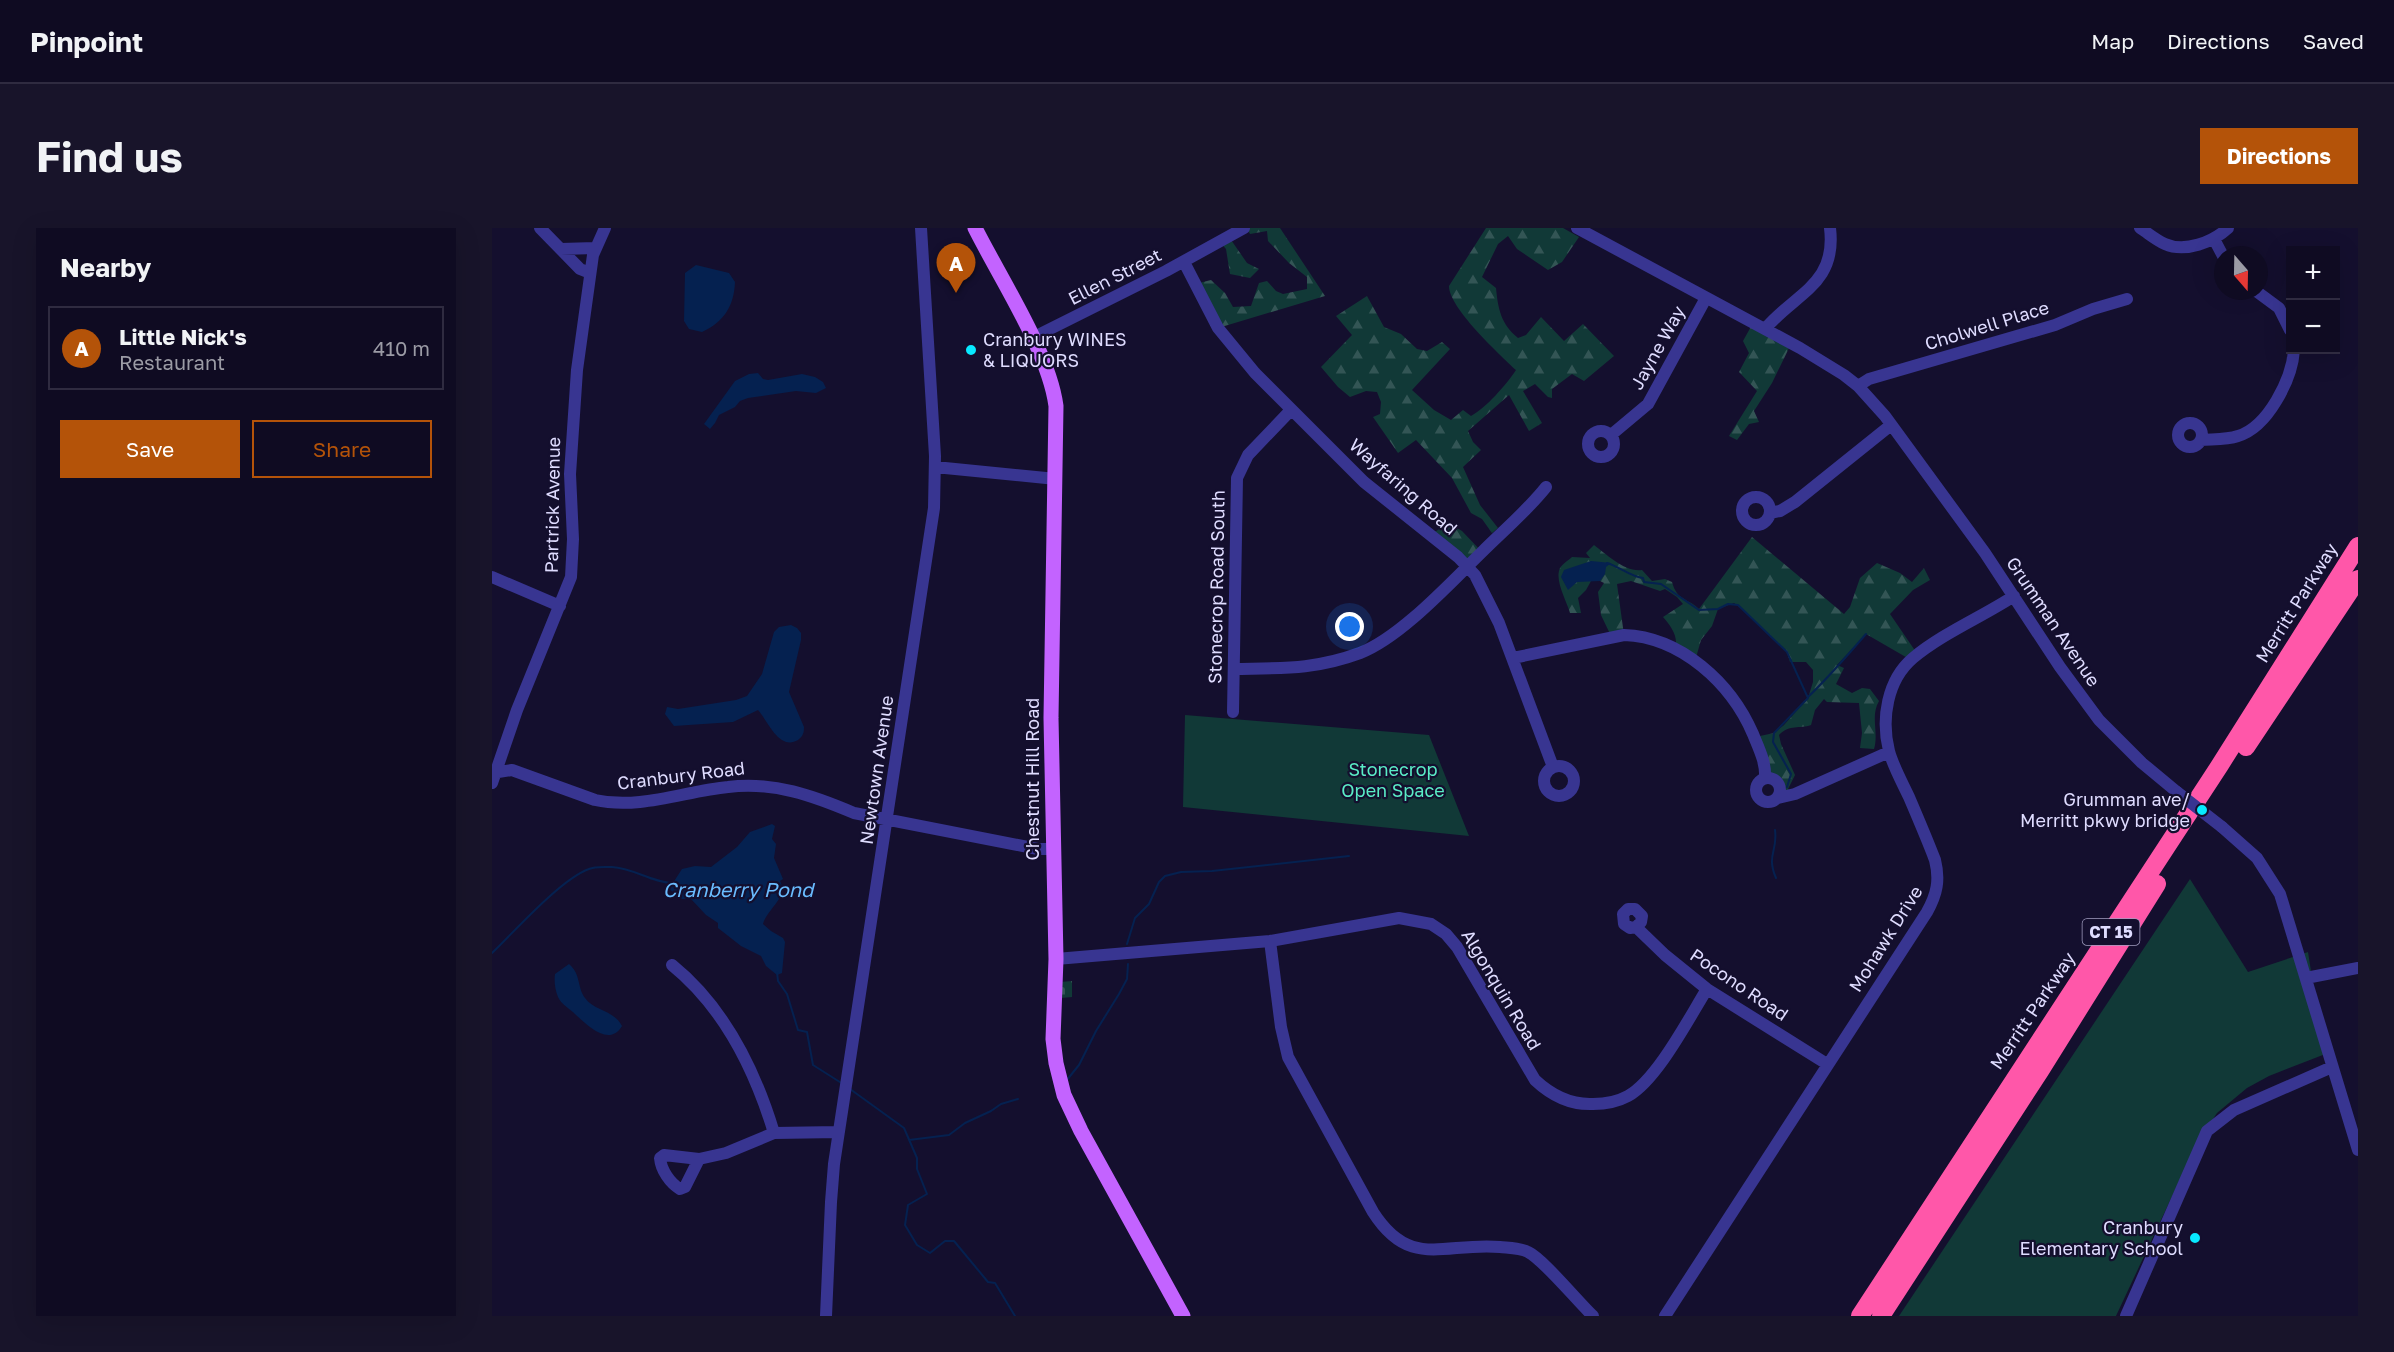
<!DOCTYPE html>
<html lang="en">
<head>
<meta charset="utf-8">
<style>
	:root { --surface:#0f0b22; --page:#18142a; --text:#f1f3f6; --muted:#9b9ba5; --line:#2f2b40; --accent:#b45309 }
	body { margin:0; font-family:"Golos Text",sans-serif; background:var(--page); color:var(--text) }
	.controls { position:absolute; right:18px; top:18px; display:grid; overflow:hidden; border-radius:0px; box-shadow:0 6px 24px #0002 }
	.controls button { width:54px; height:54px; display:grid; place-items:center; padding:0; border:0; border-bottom:2px solid var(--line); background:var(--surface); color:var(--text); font:30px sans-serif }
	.compass { position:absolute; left:1722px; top:18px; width:54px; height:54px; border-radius:50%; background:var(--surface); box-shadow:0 6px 24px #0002; rotate:160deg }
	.you { position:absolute; left:858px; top:399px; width:21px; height:21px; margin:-15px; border:4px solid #fff; border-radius:50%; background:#1a73e8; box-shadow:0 0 0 9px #1a73e833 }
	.badge { display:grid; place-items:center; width:39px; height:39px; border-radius:50%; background:var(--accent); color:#fff; font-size:20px; font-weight:700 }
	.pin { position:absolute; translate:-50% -50px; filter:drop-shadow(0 2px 3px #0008) }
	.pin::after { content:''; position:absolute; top:32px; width:21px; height:18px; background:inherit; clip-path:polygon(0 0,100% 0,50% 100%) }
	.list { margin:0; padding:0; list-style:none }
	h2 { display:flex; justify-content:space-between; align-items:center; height:78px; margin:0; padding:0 24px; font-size:26px }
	h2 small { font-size:20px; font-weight:400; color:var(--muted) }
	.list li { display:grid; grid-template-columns:39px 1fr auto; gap:18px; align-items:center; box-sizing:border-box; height:84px; margin:0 12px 12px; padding:0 12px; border:2px solid var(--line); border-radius:0px }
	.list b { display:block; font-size:22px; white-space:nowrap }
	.list p { margin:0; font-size:20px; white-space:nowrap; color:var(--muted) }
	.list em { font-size:20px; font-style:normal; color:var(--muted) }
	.actions { display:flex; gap:12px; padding:18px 24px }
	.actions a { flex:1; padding:14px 0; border:2px solid var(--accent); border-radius:0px; text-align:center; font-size:21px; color:var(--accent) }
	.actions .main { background:var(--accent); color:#fff }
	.map { position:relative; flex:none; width:1866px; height:1088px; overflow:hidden; border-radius:0px }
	header { display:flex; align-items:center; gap:36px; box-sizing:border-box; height:84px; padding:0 30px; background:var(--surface); border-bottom:2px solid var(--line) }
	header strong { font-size:28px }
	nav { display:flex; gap:33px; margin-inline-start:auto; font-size:21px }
	.intro { display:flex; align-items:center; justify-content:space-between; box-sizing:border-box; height:144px; padding:0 36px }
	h1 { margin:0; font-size:42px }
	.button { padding:15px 27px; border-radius:0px; background:var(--accent); color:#fff; font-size:21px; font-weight:700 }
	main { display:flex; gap:36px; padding:0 36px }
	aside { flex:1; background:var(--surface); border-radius:0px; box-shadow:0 6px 24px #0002 }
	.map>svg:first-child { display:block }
	.forest { fill:url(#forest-firs) }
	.cemetery { fill:url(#cemetery-stones) }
	.park { fill:#113937 }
	.water { fill:#052150 }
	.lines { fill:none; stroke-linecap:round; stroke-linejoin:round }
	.stream { stroke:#052150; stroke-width:2 }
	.minor { stroke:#383591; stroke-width:12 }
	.major { stroke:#c363ff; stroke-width:15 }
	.highway { stroke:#ff57a9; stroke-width:18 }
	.minor-bridge { stroke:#383591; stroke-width:12 }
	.poi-dot { fill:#08e9ff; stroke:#140f2e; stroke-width:2 }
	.labels { text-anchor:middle; stroke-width:4.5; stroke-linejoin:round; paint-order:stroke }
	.shield { fill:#140f2e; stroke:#a29ec0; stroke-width:1.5 }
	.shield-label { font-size:16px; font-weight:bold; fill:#dfdcff }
	.street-label { font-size:18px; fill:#dfdcff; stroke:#140f2e }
	.poi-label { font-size:18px; fill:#dfdcff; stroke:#140f2e; text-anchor:end }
	.park-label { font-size:18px; fill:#5aecc6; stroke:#140f2e }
	.water-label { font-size:20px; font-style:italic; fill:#6abcff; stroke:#140f2e }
</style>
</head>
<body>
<header>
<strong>Pinpoint</strong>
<nav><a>Map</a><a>Directions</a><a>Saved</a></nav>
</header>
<div class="intro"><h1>Find us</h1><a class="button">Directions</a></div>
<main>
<aside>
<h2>Nearby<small></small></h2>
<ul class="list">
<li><span class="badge">A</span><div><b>Little Nick's</b><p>Restaurant</p></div><em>410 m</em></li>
</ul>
<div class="actions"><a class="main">Save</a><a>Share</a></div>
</aside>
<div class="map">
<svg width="1866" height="1088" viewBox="0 0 1866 1088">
	<defs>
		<pattern id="forest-firs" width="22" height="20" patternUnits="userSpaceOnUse" patternTransform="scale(1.5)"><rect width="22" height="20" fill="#113937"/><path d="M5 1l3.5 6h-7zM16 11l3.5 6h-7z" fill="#355"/></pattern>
		<pattern id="cemetery-stones" width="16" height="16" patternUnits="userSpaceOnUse" patternTransform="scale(1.5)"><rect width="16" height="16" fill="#113937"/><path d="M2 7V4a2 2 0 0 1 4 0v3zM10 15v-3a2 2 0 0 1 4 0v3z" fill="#355"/></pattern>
	</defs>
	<rect width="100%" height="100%" fill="#140f2e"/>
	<path class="forest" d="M755 0H788L833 68 726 100 703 56 719 52 733 65 741 79 759 78 767 55 775 53 784 63 791 66 815 61V49L797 35 776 13 775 3 758 6Z
		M994 0H1071L1087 9 1070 34 1056 42 1025 21 1016 8 1006 16 990 49 1004 60C1006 81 1009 96 1026 110L1034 107 1049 89 1072 113 1091 96 1122 128 1092 153 1080 146 1060 161V170L1056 169 1043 156 1031 163 1050 195 1037 203 1017 167 976 203 981 214 989 222 971 239 988 277 1006 300 1000 305 990 291 979 285 960 250 924 212 906 225 881 189 888 186 889 174 885 164 874 163 858 169 846 159 829 139 860 107 844 88 875 68 892 99 909 106 925 121 935 123 950 114 958 121 920 162 942 182 959 192 971 182 979 188C994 180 1014 157 1024 142 1007 126 957 80 957 58Z
		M737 9 755 35 767 41 758 50 738 46 734 21 728 14Z
		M1261 95 1297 120 1280 155 1262 183 1267 194 1257 196 1245 212 1237 208 1265 163 1247 144 1257 125 1251 113Z
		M956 295 970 303 990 324 976 338 937 308Z
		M1260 309 1352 386 1358 379 1368 350 1385 335 1408 345 1420 354 1432 340 1438 352 1421 362 1398 386 1426 427 1419 432 1374 406 1345 437 1352 440 1344 456 1360 465 1370 460 1378 461 1387 473C1378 488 1387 505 1382 521L1368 520 1370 505 1367 475 1335 474 1332 471 1323 482 1319 497C1307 501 1298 496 1287 507L1289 516 1303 547 1296 561 1303 566H1288V557L1278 550 1268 508 1282 505 1292 497 1316 470 1321 454V442L1314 434H1298L1295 424 1255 385 1242 375 1226 381 1220 398 1209 412 1203 433 1183 421C1187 409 1179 398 1171 389L1191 376 1185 369 1173 361 1168 363 1139 353 1125 356 1132 407 1120 410 1109 387 1106 364 1112 355 1104 351 1099 353 1094 362 1086 370 1089 385H1078C1075 374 1064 355 1067 343 1068 337 1076 333 1080 329L1098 330 1094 325 1102 317C1114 326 1134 345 1150 342L1160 353 1173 351 1180 354C1185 373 1196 370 1207 381Z"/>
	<path class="cemetery" d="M580 753V769L569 770V754Z"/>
	<path class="park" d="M693 487 937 507 977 608 691 579Z
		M1698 651 1756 744 1816 724 1824 775 1836 825 1777 848 1755 860 1725 885 1705 915 1624 1088H1407Z"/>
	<path class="water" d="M204 37 237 45 243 54C242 78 232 94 210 104L197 101 192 93 193 45Z
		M266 145 271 151 276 152 310 146 323 149 331 154 334 160 324 165 304 163 256 170 248 173 243 179 227 187 223 195 218 201 212 196 243 153 257 146Z
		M1099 333 1119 335 1114 339 1113 346 1108 353 1085 354 1076 362 1069 349 1072 342Z
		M299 397 305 400 309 405V412L297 464 312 499C312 505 311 508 306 512 287 523 276 493 266 482L241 494 182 498 173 486 175 479 186 481 244 472 255 468 270 446 282 404 287 399Z
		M280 596 283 598 280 611 284 616 282 630 291 651 288 653C297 669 275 681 271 696L279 703 291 710 293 714 290 745 285 747 274 738 269 728 249 718 226 700V695L214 687 199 671H190L177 661 190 641 203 638 219 639 245 619 258 604Z
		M77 736C89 746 85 759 93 770 102 783 122 782 130 798 117 820 94 796 83 786 78 781 69 776 66 769 63 762 62 753 63 746Z"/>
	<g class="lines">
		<path class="stream" d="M1115 335C1128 339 1139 349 1151 350L1152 354 1169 356 1207 382 1226 381 1236 376 1246 377 1295 424 1316 470 1282 505 1281 514 1299 546 1295 559
			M1316 469C1336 450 1355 428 1374 406
			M1283 602C1286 623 1274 627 1284 650
			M635 716 643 690 657 676 667 654 673 648 689 644 720 643 857 628
			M0 725C23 703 69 651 97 641 103 638 113 639 120 639 142 640 160 655 182 655
			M285 744 286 753 295 766 306 802 315 804 321 837 351 856
			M574 853 587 837 604 803 627 766 635 751 636 736
			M358 861 412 900 425 930V941L435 966 416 977 413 997 425 1017 438 1025 453 1013H462L496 1054 503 1055 523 1088
			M417 912 457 907 473 895 499 883 509 876 526 871"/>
		<path class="minor" d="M48 0 88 41 98 45
			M1085 0 1308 120 1352 147 1366 158 1393 188 1493 325 1568 439 1607 492 1650 535 1685 564
			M1648 0C1656 5 1664 12 1673 16 1693 25 1721 14 1736 0
			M1722 11 1731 28
			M69 21 103 20
			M692 34 726 100 763 145 872 254 966 329 983 347 1007 395 1061 539
			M1764 63 1787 80 1798 102
			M1273 101C1303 65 1345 57 1338 0
			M540 110 674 43 752 0
			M1366 158 1377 151 1563 97 1601 81 1635 71
			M1686 207a12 12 0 1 1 24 0a12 12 0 1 1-24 0Z
			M1096 216a13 13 0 1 1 26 0a13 13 0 1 1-26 0Z
			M1119 207 1156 176 1214 70
			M1709 212C1721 211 1734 212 1746 208 1776 199 1800 151 1802 122
			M443 239 564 251
			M1250 283a14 14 0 1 1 28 0a14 14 0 1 1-28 0Z
			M1278 285 1288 283 1303 274 1399 197
			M0 349 68 378
			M1021 430 1132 407C1189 409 1239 455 1261 506 1267 521 1274 534 1273 550
			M742 441C789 440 822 442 868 425 909 409 958 355 990 324 1012 302 1035 283 1054 259
			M741 484 745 250 756 227 799 182
			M1052 553a15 15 0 1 1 30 0a15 15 0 1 1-30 0Z
			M0 545 20 542 103 572C148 582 193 563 236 559 281 553 322 568 362 585L546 621H560
			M1264 562a12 12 0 1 1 24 0a12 12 0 1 1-24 0Z
			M0 555 25 482 79 349 81 311 78 246 85 142 101 27 113 0
			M1286 570 1303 566 1397 524
			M1730 599 1765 630 1788 666 1866 922
			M1144 699 1149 694 1150 688 1143 681H1136L1131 686 1132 696 1138 700 1144 699 1173 727 1215 761 1335 836
			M778 713 789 799 796 829 881 984C918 1042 952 1014 1008 1019 1017 1020 1028 1020 1036 1024 1051 1031 1086 1074 1101 1088
			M564 731 778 713 907 690 939 696 954 706 965 719 1043 852C1059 867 1079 877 1101 876 1113 876 1125 874 1136 868 1165 852 1197 790 1215 761
			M180 737C233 780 263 842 282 905
			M1814 750 1866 740
			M207 931 172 927 168 930C169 942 178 955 188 961L193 959 207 931 234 925 282 905 347 904
			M334 1088 339 974 342 936 442 280 443 228 429 0
			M1173 1088 1435 684C1445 666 1448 652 1443 632 1435 611 1426 590 1417 569 1410 554 1401 538 1397 523 1389 491 1395 452 1421 430 1451 405 1490 389 1522 368
			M1634 1088 1715 903 1742 882 1840 839"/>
		<path class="major" d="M483 0C508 50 557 124 564 178L559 490 564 731 561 811 564 835 572 867 589 903 691 1088"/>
		<path class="highway" d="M1754 519 1866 351
			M1368 1088 1728 537 1866 318
			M1389 1088 1548 843 1665 656"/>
		<path class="minor-bridge" d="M1685 564 1730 599"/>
	</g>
	<g class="poi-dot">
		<circle cx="479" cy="122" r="6"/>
		<circle cx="1710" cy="582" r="6"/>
		<circle cx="1703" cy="1010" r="6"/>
	</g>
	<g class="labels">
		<rect class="shield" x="1590.5" y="691" width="57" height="26" rx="4.5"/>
		<g class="shield-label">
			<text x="1619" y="710">CT 15</text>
		</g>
		<g class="street-label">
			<text transform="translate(623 49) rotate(-27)" y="6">Ellen Street</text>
			<text transform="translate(1495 98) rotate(-17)" y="6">Cholwell Place</text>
			<text transform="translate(1166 120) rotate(-61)" y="6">Jayne Way</text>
			<text transform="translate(911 259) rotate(41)" y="6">Wayfaring Road</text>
			<text transform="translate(61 277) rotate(-89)" y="6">Partrick Avenue</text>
			<text transform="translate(725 359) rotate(-89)" y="6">Stonecrop Road South</text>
			<text transform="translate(1805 375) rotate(-58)" y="6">Merritt Parkway</text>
			<text transform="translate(1561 394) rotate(56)" y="6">Grumman Avenue</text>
			<text transform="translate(385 542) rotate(-82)" y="6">Newtown Avenue</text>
			<text transform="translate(189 548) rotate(-7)" y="6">Cranbury Road</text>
			<text transform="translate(541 551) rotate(-90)" y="6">Chestnut Hill Road</text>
			<text transform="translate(1394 711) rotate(-58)" y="6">Mohawk Drive</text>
			<text transform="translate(1247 757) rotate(34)" y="6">Pocono Road</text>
			<text transform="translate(1009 762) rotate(59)" y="6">Algonquin Road</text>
			<text transform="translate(1541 783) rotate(-56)" y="6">Merritt Parkway</text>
		</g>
		<g class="poi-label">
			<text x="491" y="118" text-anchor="start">Cranbury WINES<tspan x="491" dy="21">&amp; LIQUORS</tspan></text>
			<text x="1698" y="578">Grumman ave/<tspan x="1698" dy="21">Merritt pkwy bridge</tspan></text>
			<text x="1691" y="1006">Cranbury<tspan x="1691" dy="21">Elementary School</tspan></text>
		</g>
		<g class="park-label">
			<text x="901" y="548">Stonecrop<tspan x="901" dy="21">Open Space</tspan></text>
		</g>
		<g class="water-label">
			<text x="246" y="669">Cranberry Pond</text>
		</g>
	</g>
</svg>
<div class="controls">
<button>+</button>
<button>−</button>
</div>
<svg class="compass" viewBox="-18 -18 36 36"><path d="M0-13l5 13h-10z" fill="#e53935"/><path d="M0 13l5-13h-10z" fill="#9b9ba5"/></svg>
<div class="you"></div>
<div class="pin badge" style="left:464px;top:65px">A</div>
</div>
</main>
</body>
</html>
